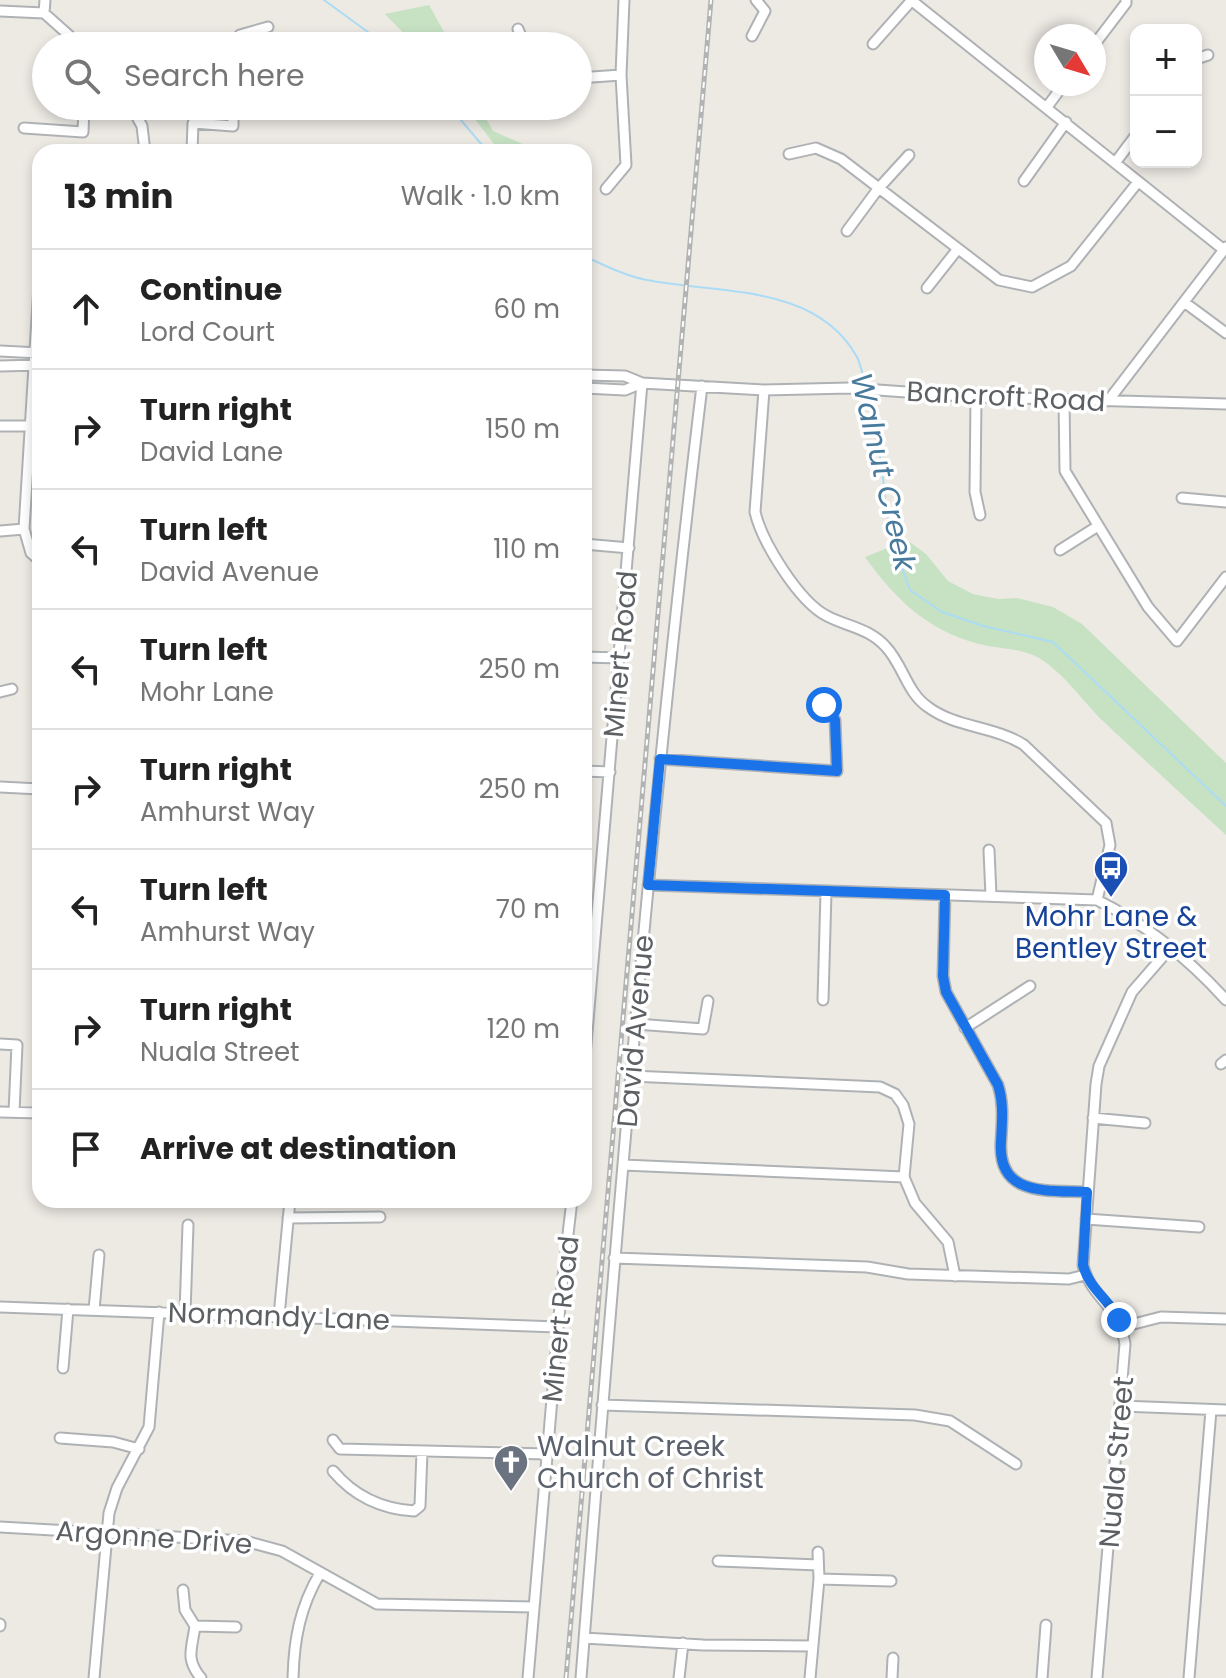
<!DOCTYPE html>
<html lang="en">
<head>
<meta charset="utf-8">
<style>
	:root { --surface:#fff; --page:#f2f2f2; --text:#222; --muted:#767676; --line:#e0e0e0 }
	body { margin:0; font-family:Poppins,sans-serif; background:var(--page); color:var(--text) }
	.controls { position:absolute; right:24px; top:24px; display:grid; overflow:hidden; border-radius:16px; box-shadow:0 4px 12px #0003 }
	.controls button { width:72px; height:72px; display:grid; place-items:center; padding:0; border:0; border-bottom:2px solid var(--line); background:var(--surface); color:var(--text); font:40px sans-serif }
	.compass { position:absolute; left:1034px; top:24px; width:72px; height:72px; border-radius:50%; background:var(--surface); box-shadow:0 4px 12px #0003; rotate:128deg }
	.stop { position:absolute; width:24px; height:24px; margin:-18px; border:6px solid #1a73e8; border-radius:50%; background:#fff }
	.stop.end { background:#1a73e8; border-color:#fff; box-shadow:0 2px 8px #0008 }
	.list { margin:0; padding:0; list-style:none }
	h2 { display:flex; justify-content:space-between; align-items:center; height:104px; margin:0; padding:0 32px; font-size:34px }
	h2 small { font-size:26px; font-weight:400; color:var(--muted) }
	.list li { display:grid; grid-template-columns:52px 1fr auto; gap:24px; align-items:center; box-sizing:border-box; height:120px; padding:0 32px; border-top:2px solid var(--line) }
	.list b { display:block; font-size:30px; white-space:nowrap }
	.list p { margin:0; font-size:26px; white-space:nowrap; color:var(--muted) }
	.list em { font-size:26px; font-style:normal; color:var(--muted) }
	.icon { flex:none; width:44px; height:44px; fill:none; stroke:currentColor; stroke-width:2; stroke-linecap:round; stroke-linejoin:round }
	.map { position:relative; flex:none; width:1226px; height:1678px; overflow:hidden }
	.search { position:absolute; background:var(--surface); box-shadow:0 4px 12px #0003; left:32px; top:32px; width:560px; height:88px; display:flex; align-items:center; gap:20px; box-sizing:border-box; padding:0 28px; border-radius:44px; color:var(--muted); font-size:30px }
	.panel { position:absolute; background:var(--surface); box-shadow:0 4px 12px #0003; left:32px; top:144px; width:560px; height:1064px; border-radius:24px }
	.map>svg:first-child { display:block }
	.green { fill:#c6e2c3 }
	.lines { fill:none; stroke-linecap:round; stroke-linejoin:round }
	.stream { stroke:#acdcf5; stroke-width:2 }
	.minor-casing { stroke:#afb2b5; stroke-width:13 }
	.minor { stroke:#fff; stroke-width:9 }
	.rail-casing { stroke:#b2b3b3; stroke-width:5 }
	.rail { stroke:#fff; stroke-width:2; stroke-dasharray:6; stroke-linecap:butt }
	.route { stroke:#1a73e8; stroke-width:10 }
	.labels { text-anchor:middle; stroke-width:7; stroke-linejoin:round; paint-order:stroke }
	.street-label { font-size:28px; fill:#5c6063; stroke:#fff }
	.transit-label { font-size:28px; fill:#164399; stroke:#fff }
	.worship-label { font-size:28px; fill:#5b616d; stroke:#fff; text-anchor:start }
	.water-label { font-size:30px; font-style:italic; fill:#477a9d; stroke:#fff }
</style>
</head>
<body>
<div class="map">
<svg width="1226" height="1678" viewBox="0 0 1226 1678">
	<rect width="100%" height="100%" fill="#edeae4"/>
	<path class="green" d="M429 5 452 46H416L385 14Z
		M465 106H479L493 131 534 149V152H500Z
		M907 540 926 554 948 581 973 594 998 599 1017 598 1053 607 1082 624 1226 763V835C1185 797 1144 760 1104 722 1083 702 1065 674 1039 658 1022 648 998 649 979 644 928 631 895 599 865 557Z"/>
	<g class="lines">
		<path class="stream" d="M324 0 387 46
			M449 106 488 152
			M584 256C604 265 625 276 647 280 718 294 816 283 857 357 861 365 863 377 866 386
			M867 392 882 467 886 511 899 560 910 590 942 612 983 626 1053 642 1226 806"/>
		<g class="minor-casing">
			<path id="minor" d="M911 0 1224 250
				M0 11 44 13 81 46
				M44 13 45 0
				M518 29 525 46
				M752 36 765 11 756 0
				M873 44 912 0
				M1094 45 1126 3V0
				M238 46 237 39 240 35 268 27
				M1196 59 1208 55
				M578 78 621 75
				M131 106 142 126 145 152
				M1047 107 1064 84
				M24 128 83 132 84 106
				M192 152 193 123 233 126V106
				M789 154 816 148 841 159 999 280 1032 287 1071 266 1138 182
				M1115 163 1136 135
				M1024 181 1066 122
				M606 189 626 165 621 75 624 0
				M847 231 878 189 909 155
				M40 269 24 529 31 553 40 561
				M927 288 957 250
				M1184 302 1226 333
				M0 351 40 353
				M0 366 40 365
				M584 375 625 376 642 383 764 390 850 388 976 397 1226 404
				M584 388 625 390 642 383
				M764 390 755 512C762 542 799 602 827 616 848 627 869 628 886 647 903 665 907 693 928 707 956 728 995 726 1024 745L1106 823 1110 845 1097 900
				M976 397 975 492 980 515
				M1064 400 1065 471 1148 607 1177 641 1226 577
				M1108 401 1226 247
				M0 426H31
				M1182 498 1226 502
				M0 531 24 529
				M584 544 629 548
				M1060 550 1098 526
				M584 657 620 658
				M0 692 12 689
				M660 759 837 771 835 720 824 705
				M584 771 610 772
				M0 787 40 789
				M989 850 991 896
				M648 885 1097 900C1148 925 1188 958 1226 1000
				M945 895 943 976 946 992 998 1085C1004 1104 1002 1121 1001 1141 997 1197 1047 1190 1087 1192
				M823 1000 826 892
				M636 1024 703 1029 708 1001
				M965 1028 1030 986
				M0 1044 17 1045 14 1112
				M1221 1064 1226 1060
				M584 1068 642 383
				M631 1076 880 1087 895 1094 903 1105 909 1124 904 1177 915 1203 948 1242 955 1276
				M0 1112 40 1113
				M1093 1118 1145 1123
				M623 1165 904 1177
				M288 1218 380 1217
				M1086 1219 1199 1227
				M614 1258 867 1267 908 1274 1069 1279 1085 1275
				M0 1307 558 1327
				M94 1310 99 1255
				M185 1313 188 1225
				M279 1316 290 1200
				M1122 1327 1161 1317 1226 1319
				M63 1368 68 1309
				M602 1405 915 1415 950 1421 1016 1464
				M1121 1406 1226 1410
				M60 1438 113 1442 139 1449
				M333 1440 340 1449 547 1454
				M333 1471C354 1496 382 1509 414 1511L420 1506 422 1451
				M0 1527 245 1541 282 1551 377 1604 534 1607
				M718 1561 818 1565
				M819 1579 891 1581
				M183 1590 185 1610 195 1626C192 1649 185 1659 201 1678
				M0 1626V1624
				M195 1626 236 1627
				M584 1638 703 1645 813 1646
				M94 1678 109 1513 117 1488 149 1427 159 1312
				M293 1678C294 1639 300 1607 320 1573
				M528 1678 561 1294 572 1200
				M581 1678C615 1247 650 815 702 386
				M679 1678 683 1643
				M810 1678 819 1579 818 1552
				M892 1678 893 1658
				M1042 1678 1046 1625
				M1097 1678 1125 1344C1118 1303 1091 1299 1083 1265L1096 1084 1099 1066 1132 992 1172 946
				M1189 1678 1211 1410"/>
		</g>
		<use href="#minor" class="minor"/>
		<g class="rail-casing">
			<path id="rail" d="M566 1678 711 0"/>
		</g>
		<use href="#rail" class="rail"/>
	</g>
	<g class="lines">
		<path class="route" d="M824 705 835 720 837 771 660 759 648 885 945 895 943 976 946 992 998 1085C1004 1104 1002 1121 1001 1141 997 1197 1047 1190 1087 1192L1083 1265C1089 1289 1109 1299 1119 1320"/>
	</g>
	<defs>
		<g id="bus-pin" transform="scale(1.8)"><path d="M0 17L-7.5 6A9.5 9.5 0 1 1 7.5 6Z" fill="#1a4fb4" stroke="#fff"/><path d="M-5-6H5V4H4V6H2V4H-2V6H-4V4H-5ZM-3.5-4V0h7V-4ZM-3.5 1.2v1.5H-2V1.2ZM2 1.2v1.5H3.5V1.2Z" fill="#fff"/></g>
		<g id="church-pin" transform="scale(1.8)"><path d="M0 17L-7.5 6A9.5 9.5 0 1 1 7.5 6Z" fill="#6b7280" stroke="#fff"/><path d="M-1.2-6h2.4v3.5h3.3v2.4h-3.3V6h-2.4V-.1h-3.3v-2.4h3.3Z" fill="#fff"/></g>
	</defs>
	<g fill-rule="evenodd">
		<use href="#bus-pin" x="1111" y="868"/>
		<use href="#church-pin" x="511" y="1462"/>
	</g>
	<g class="labels">
		<g class="street-label">
			<text transform="translate(1006 396) rotate(3)" y="10">Bancroft Road</text>
			<text transform="translate(620 654) rotate(-85)" y="10">Minert Road</text>
			<text transform="translate(635 1031) rotate(-85)" y="10">David Avenue</text>
			<text transform="translate(279 1316) rotate(2)" y="10">Normandy Lane</text>
			<text transform="translate(560 1319) rotate(-84)" y="10">Minert Road</text>
			<text transform="translate(1116 1462) rotate(-85)" y="10">Nuala Street</text>
			<text transform="translate(154 1537) rotate(4)" y="10">Argonne Drive</text>
		</g>
		<g class="transit-label">
			<text x="1111" y="926">Mohr Lane &amp;<tspan x="1111" dy="32">Bentley Street</tspan></text>
		</g>
		<g class="worship-label">
			<text x="537" y="1456">Walnut Creek<tspan x="537" dy="32">Church of Christ</tspan></text>
		</g>
		<g class="water-label">
			<text transform="translate(883 472) rotate(77)" y="10">Walnut Creek</text>
		</g>
	</g>
</svg>
<div class="controls">
<button>+</button>
<button>−</button>
</div>
<svg class="compass" viewBox="-18 -18 36 36"><path d="M0-13l5 13h-10z" fill="#e53935"/><path d="M0 13l5-13h-10z" fill="#767676"/></svg>
<div class="stop" style="left:824px;top:705px"></div>
<div class="stop end" style="left:1119px;top:1320px"></div>
<div class="search"><svg class="icon" aria-label="search" viewBox="0 0 24 24"><circle cx="10" cy="10" r="6"/><path d="M15 15l6 6"/></svg>Search here</div>
<section class="panel">
<h2>13 min<small>Walk · 1.0 km</small></h2>
<ul class="list">
<li><svg class="icon" aria-label="ahead" viewBox="0 0 24 24"><path d="M12 20V5M6 11l6-6 6 6"/></svg><div><b>Continue</b><p>Lord Court</p></div><em>60 m</em></li>
<li><svg class="icon" aria-label="right" viewBox="0 0 24 24"><path d="M7 20v-9h11M14 6l5 5-5 5"/></svg><div><b>Turn right</b><p>David Lane</p></div><em>150 m</em></li>
<li><svg class="icon" aria-label="left" viewBox="0 0 24 24"><path d="M17 20v-9H6M10 6l-5 5 5 5"/></svg><div><b>Turn left</b><p>David Avenue</p></div><em>110 m</em></li>
<li><svg class="icon" aria-label="left" viewBox="0 0 24 24"><path d="M17 20v-9H6M10 6l-5 5 5 5"/></svg><div><b>Turn left</b><p>Mohr Lane</p></div><em>250 m</em></li>
<li><svg class="icon" aria-label="right" viewBox="0 0 24 24"><path d="M7 20v-9h11M14 6l5 5-5 5"/></svg><div><b>Turn right</b><p>Amhurst Way</p></div><em>250 m</em></li>
<li><svg class="icon" aria-label="left" viewBox="0 0 24 24"><path d="M17 20v-9H6M10 6l-5 5 5 5"/></svg><div><b>Turn left</b><p>Amhurst Way</p></div><em>70 m</em></li>
<li><svg class="icon" aria-label="right" viewBox="0 0 24 24"><path d="M7 20v-9h11M14 6l5 5-5 5"/></svg><div><b>Turn right</b><p>Nuala Street</p></div><em>120 m</em></li>
<li><svg class="icon" aria-label="arrive" viewBox="0 0 24 24"><path d="M6 21V4h12l-3 4 3 4H6"/></svg><div><b>Arrive at destination</b></div></li>
</ul>
</section>
</div>
</body>
</html>
